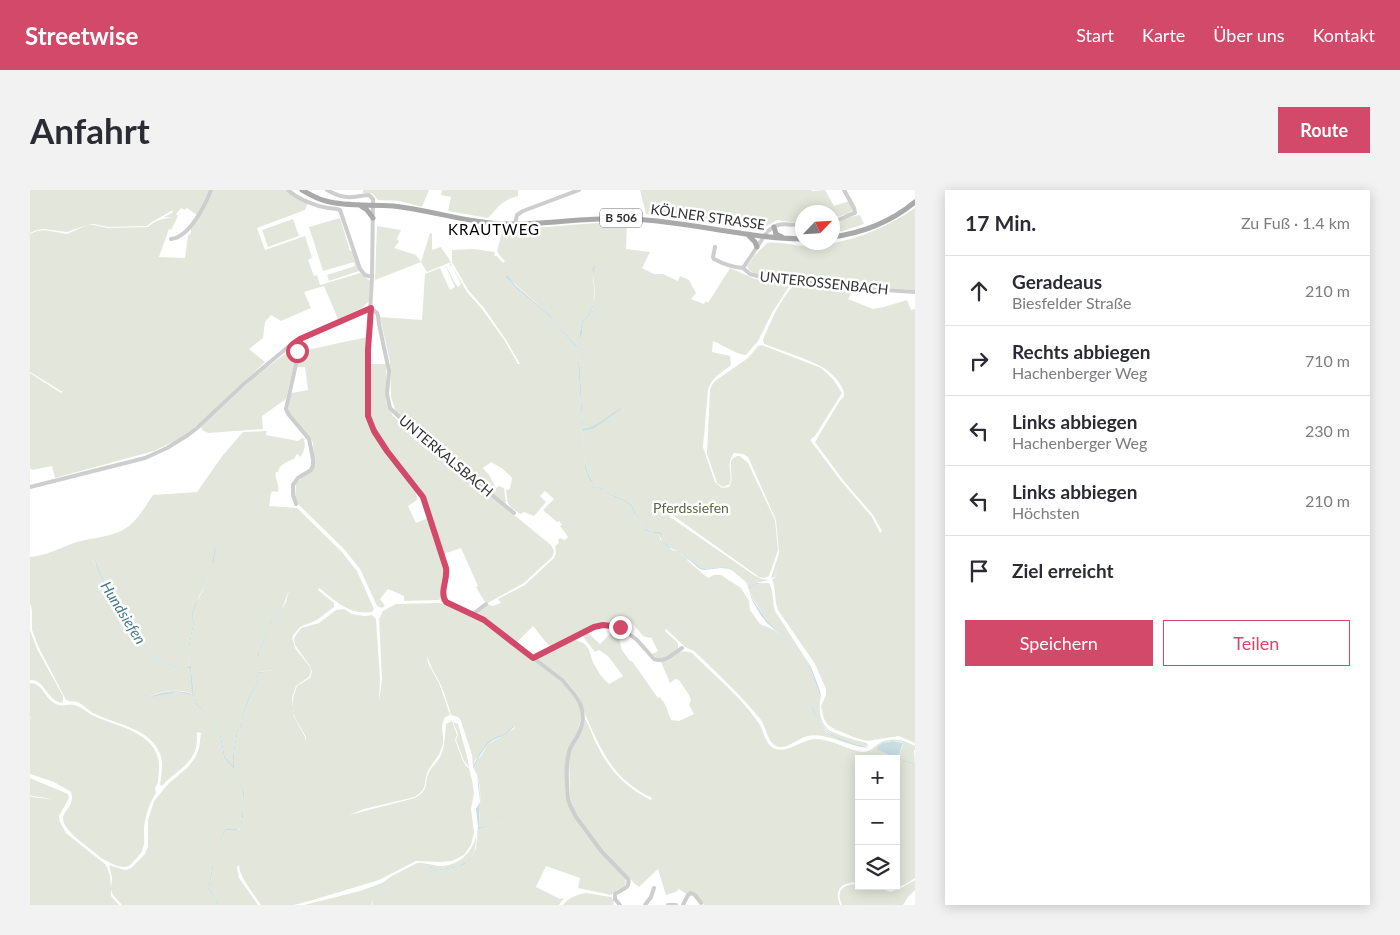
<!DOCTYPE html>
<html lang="de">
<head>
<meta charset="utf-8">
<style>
	:root { --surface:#fff; --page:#f2f2f3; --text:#2b2b33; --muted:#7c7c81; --line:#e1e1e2; --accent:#d24969 }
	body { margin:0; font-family:Lato,sans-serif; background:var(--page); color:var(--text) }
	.controls { position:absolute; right:15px; bottom:15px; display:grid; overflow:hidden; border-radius:0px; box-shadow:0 2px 12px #0003 }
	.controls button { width:45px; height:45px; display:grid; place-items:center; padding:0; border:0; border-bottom:1px solid var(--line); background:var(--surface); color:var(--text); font:25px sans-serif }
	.compass { position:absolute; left:765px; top:15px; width:45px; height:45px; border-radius:50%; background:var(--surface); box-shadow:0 2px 12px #0003; rotate:65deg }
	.stop { position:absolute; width:15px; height:15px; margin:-11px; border:4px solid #d24969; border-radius:50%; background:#fff }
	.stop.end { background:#d24969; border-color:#fff; box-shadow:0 1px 5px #0008 }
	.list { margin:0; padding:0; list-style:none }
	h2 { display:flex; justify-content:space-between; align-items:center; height:65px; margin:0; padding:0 20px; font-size:21px }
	h2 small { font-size:16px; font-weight:400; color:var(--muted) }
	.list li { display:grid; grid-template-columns:32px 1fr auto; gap:15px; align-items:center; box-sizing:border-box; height:70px; padding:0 20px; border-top:1px solid var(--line) }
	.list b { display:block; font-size:19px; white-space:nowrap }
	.list p { margin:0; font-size:16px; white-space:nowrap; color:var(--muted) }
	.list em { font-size:16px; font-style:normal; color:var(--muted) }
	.actions { display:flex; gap:10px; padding:15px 20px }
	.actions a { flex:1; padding:11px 0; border:1px solid var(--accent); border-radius:0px; text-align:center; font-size:18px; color:var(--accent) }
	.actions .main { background:var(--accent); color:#fff }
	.icon { flex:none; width:28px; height:28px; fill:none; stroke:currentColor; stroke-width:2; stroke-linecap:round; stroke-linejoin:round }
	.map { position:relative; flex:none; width:885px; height:715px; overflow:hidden; border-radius:0px }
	header { display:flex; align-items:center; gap:30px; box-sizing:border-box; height:70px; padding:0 25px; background:var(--accent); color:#fff }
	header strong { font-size:24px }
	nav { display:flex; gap:28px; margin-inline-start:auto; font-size:18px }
	.intro { display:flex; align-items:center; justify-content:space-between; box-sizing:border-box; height:120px; padding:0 30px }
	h1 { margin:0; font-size:35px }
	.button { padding:12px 22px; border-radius:0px; background:var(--accent); color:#fff; font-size:18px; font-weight:700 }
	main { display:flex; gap:30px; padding:0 30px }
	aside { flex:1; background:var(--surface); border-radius:0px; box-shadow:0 2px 12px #0003 }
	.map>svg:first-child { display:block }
	.green { fill:#e3e7db; fill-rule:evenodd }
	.water { fill:#c8dee3 }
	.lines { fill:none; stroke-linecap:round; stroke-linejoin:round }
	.stream { stroke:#c8dee3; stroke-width:1 }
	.minor { stroke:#cecece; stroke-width:4 }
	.major { stroke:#a9a9a9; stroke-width:5 }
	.route { stroke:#d24969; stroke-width:6 }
	.labels { text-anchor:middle; stroke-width:5; stroke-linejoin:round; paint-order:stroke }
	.shield { fill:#fff; stroke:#6f6f6f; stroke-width:1 }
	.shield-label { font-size:12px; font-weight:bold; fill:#313131 }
	.street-label { font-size:14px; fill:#313131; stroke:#fff }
	.park-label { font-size:14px; fill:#5a6843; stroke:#fff }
	.neighbourhood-label { font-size:15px; letter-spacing:1px; fill:#000; stroke:#fff }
	.water-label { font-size:15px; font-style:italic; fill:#477b8b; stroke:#fff }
</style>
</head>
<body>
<header>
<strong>Streetwise</strong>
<nav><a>Start</a><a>Karte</a><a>Über uns</a><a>Kontakt</a></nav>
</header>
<div class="intro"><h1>Anfahrt</h1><a class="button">Route</a></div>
<main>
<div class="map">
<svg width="885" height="715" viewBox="0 0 885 715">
	<rect width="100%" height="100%" fill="#fff"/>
	<path class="green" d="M0 0H179L167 25 157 18 155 20 151 18 146 24 148 26 141 40 139 39 129 67 155 68 158 46 161 43V36L182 0H255L278 13 275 20 227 38 235 60 275 46 282 68 278 70 284 86 287 85 290 95 330 83 340 91 339 111 332 118 308 129 294 96 274 102 281 118 251 131 241 125 235 132 233 148 219 159 235 172 187 217 157 244 151 248 124 261 25 288 22 276 2 280 0 278V183L31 203 33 201H31L0 182V44L7 41 14 40 37 44 57 35H64L78 38 118 37C126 30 132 28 143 28L134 27 142 23 143 20 122 32 117 36 78 37 64 34 57 35 37 42 14 39 7 40 0 43Z
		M333 0H399L392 17 369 11 348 10 342 3H333Z
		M412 0H488V6C472 10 468 17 458 28L418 21 421 7 411 5Z
		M610 0H781L782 1 795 0 804 16 819 11 823 20 817 24 803 28 802 22H772V32L768 33 747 30 730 40C699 30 669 27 637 24L631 25 616 24Z
		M885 18V100L778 92 725 84 719 80 717 76 724 66 737 53C749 51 763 56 776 56 815 55 853 40 885 18Z
		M830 25 834 34 813 41 803 42 802 33 810 32 814 28Z
		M310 28 320 61 323 60 329 81 299 91 297 85 325 76 324 72 293 81 279 37Z
		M263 29 269 46 238 57 232 40Z
		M597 33 596 59 620 62 612 78 624 84H633L648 91 650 86 659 90 666 103 661 109 674 114 676 111 678 113 700 78 725 89 759 92 760 95 742 123 728 151 716 165C708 165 693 155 683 151L682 162 700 166 701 175C691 183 681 188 678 200L673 257 685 292 692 298 699 297C705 288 698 278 702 269L707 266H710L718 273 745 330 748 360 739 386 734 388 729 387 641 324 640 327 724 385 732 389 740 390 726 393 719 399C717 392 715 390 710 386 692 371 689 381 671 378 666 374 653 363 648 360 640 357 637 356 631 349V343L630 342H624L617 340 612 337 611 329 605 323 602 315 595 310 576 302 572 298H568L563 297 564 293C553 278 554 258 553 241L563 239 569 234 563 238 553 240 550 178 547 163 548 150 552 144 553 132C569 121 564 95 563 78L566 76 562 78C564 95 568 120 552 131 551 140 548 148 547 156L523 131 522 127 476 86 484 96 521 128 523 132 547 158 555 278 559 288 563 293 562 297 563 298 572 299 576 303 594 311 601 316 604 324 610 329 612 337 616 341 624 343H629L630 349 642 360 648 361 658 369 657 370 660 373 678 388 684 385H691L711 398 719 411 720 420 730 434 744 440 753 447 774 473 780 478 790 505 781 516 787 529 796 542 819 554C807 550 790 543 778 546 768 548 756 561 746 556 737 552 736 537 731 530 711 505 687 483 664 461L655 457 636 439 635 441 648 453V458C639 465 632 474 622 464L628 461 621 447 619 448 613 446 598 428 594 431 590 436 572 434V433L571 434 562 436 520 457 503 436 486 453 458 431 445 424V422L458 414 462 416 471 413 468 409 495 395 524 368 526 363 525 356 529 353 528 350 530 348 535 350 538 347 530 336 532 335 529 331 527 332 513 320 524 309 515 301 510 306 516 312 504 326 494 322 491 324C477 316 478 316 476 300L480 299 482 288 473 279 461 272 453 278 459 285 466 298 469 296 474 298 476 312 474 313 366 222 361 207 360 172 350 127 392 130 395 84 410 78 420 100 425 97 416 77H414L416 76 425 93 428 97 431 94 422 76 419 75 421 74 437 102 452 119 475 151 488 174H490L476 150 454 118 438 100 422 72V60L443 59 465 62 464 66H467L473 73 475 71 470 66 467 61 473 38C514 40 555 31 597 33Z
		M347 36 371 40 367 49 369 52 364 58 386 65 391 72 400 43 402 44V60L411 57 421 72 397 82 391 72 345 90Z
		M768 93 824 99 818 109 843 119 854 117 877 110 881 120 885 119V553L869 546 837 551 826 548 804 539 798 535 794 529 791 516 796 505V499L785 474 748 420C744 409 746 399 742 389L745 388 749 371 745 387 741 388 749 363 746 330 718 267 713 264 704 263C695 276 703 281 700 294L693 297 687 293 677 264 680 200 682 195 685 191 718 168 728 156 732 155 791 178 803 189 812 203 785 246 780 250 811 291 842 327 850 343 852 341 843 325 813 290 785 252 809 212 814 206C815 195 799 180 790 176 773 167 752 161 734 154L733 150C739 135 754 100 768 93Z
		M337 147 336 160 337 227 339 236 351 256 386 300 387 310 378 316 386 333 398 328 415 381C415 391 410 398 411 408L409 410 374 411V406L358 399 350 409 355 416 352 418 347 416 330 379 314 359 268 314 265 308 266 294 284 275 283 253 281 249 261 226C256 218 259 211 261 203L278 200 275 177H266L270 165 268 162Z
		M260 160 264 161 266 165 256 209 232 226 233 239 178 243 172 240 171 237 227 185Z
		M340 174H356V212L363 226 521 355 524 361 522 367 494 393 456 414 446 397 448 396 431 358 414 364 394 306 390 299 372 278 347 241 342 232 340 222Z
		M237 241 236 245 268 251 273 247C276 255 275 259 271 267L267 264 264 269C257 272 249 274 248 282H246C244 289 250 293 248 302L243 301 241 303 239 316 267 318 311 361 327 381 344 419 342 422C319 425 307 412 289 398L288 400 304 413V417L287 430 270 437 262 447 265 458 280 477 281 482 279 487 266 496 262 508 264 527 275 547V551L276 547 265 528 263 521V508L267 496 280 488 282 482 280 476 265 455 264 448 271 438 289 433 306 420 314 419 322 424 335 426 342 425 346 429 350 489 349 512 352 489 349 429 353 421 366 414 410 413 415 414 456 434 527 488 539 500 546 510 550 517 551 526 548 541 537 563 536 571 537 609 542 623 571 663 595 689 596 693 594 697 587 700 581 705 548 698 550 688 516 676 506 697 530 709 534 708 529 715H342L344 708 361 694 366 686 388 676 401 678 406 681 423 678 427 679C430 676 434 675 437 673 448 665 447 650 448 639L478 631 477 630 467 634 449 637C449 618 454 596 444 578L446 571 451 566 457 555 484 539 485 533 483 538 456 554 450 565 445 570 443 577 442 565 431 531 428 527 421 525C418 514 414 501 409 491 404 482 399 474 397 464L398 473 409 493 420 525C416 527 415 526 414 530 410 537 414 546 413 553 410 567 404 570 398 581 392 594 400 596 385 607L334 619 319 625 385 608C401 598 393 594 399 582 402 576 408 572 411 565 415 556 415 544 416 534L422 531 427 545 425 550 433 571 437 577 439 578 442 590 444 603 441 619 444 642 441 655 434 665 422 671 409 672 386 671 349 690 283 710 264 715H231C224 704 209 687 209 675L207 677 209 688 228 715H187L188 712 186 706 181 704 179 699 183 679 182 667 189 657 191 649 196 640H208L211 637 213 627 214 602 204 578V564L208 540 212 536 213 527 221 504 228 494 226 488 230 483 242 480 229 482V462L243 429 252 419 256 412 259 400 252 418 242 429 228 462 229 483 225 488 227 494 220 503 212 527 211 535 207 540 203 564V577L195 567 190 541 180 525 166 513 164 507 161 477 158 468 160 453 164 434 163 423 170 406 177 395 178 387 176 395 169 406 163 423V434L159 453 158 468 160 477 155 478 144 476 117 461 101 433 98 425 85 409 80 406 68 376 62 369 67 377 79 406 84 410 97 426 100 434 117 462 144 477 155 478H160L163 504C150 498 132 501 120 506 134 503 149 499 163 505L165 514 179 525 189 541 194 568 205 580 213 603 212 627 210 637 207 639H195L190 649 189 657 182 667V678L178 699 181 704 186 707 187 712V715H92L83 705 81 700V706L89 715H0V606C7 609 15 607 22 610 15 606 7 608 0 605V588L38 604 39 608 29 626 30 632 36 643 76 675 80 685 81 698 82 688 79 675 95 680 101 678 115 664 118 656V630L124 611 139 593 157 578 165 568 169 558 171 543 167 542C167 548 167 553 166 558 161 576 143 583 132 596L130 595C131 585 134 573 130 564 121 538 84 534 63 523 58 520 53 514 47 512 43 511 40 512 36 510L9 458 2 440V420L0 413V367C15 366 30 358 44 353 62 347 83 348 99 336 109 328 116 315 123 305L167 302 193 265 213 242Z
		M737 393H739C744 401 742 412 745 421L781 477 774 473 754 447 738 432 723 409 719 399 726 394Z
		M0 440 7 459 33 506V511L32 513C16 510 16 490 0 490Z
		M557 442 570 454 582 442 589 448 592 460 600 471H602L628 508 630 507 635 514 641 530 649 531 664 524 659 515 661 510 659 505 649 490 645 489 640 493 631 472C645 469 646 457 662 463 684 485 710 506 728 532 734 540 735 556 746 559 759 563 774 548 786 549 803 549 818 561 834 562 841 561 843 558 848 554 860 546 874 550 885 556V560H884L885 575 872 571 885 576V688C875 695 864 702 852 696H866V569H829V692C813 692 803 698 810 715H674L672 712 659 702 656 704 649 699 646 702 636 705 628 679 609 697 607 695H606L573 661 544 622 540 608 539 564 554 528C560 536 562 545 566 553 578 579 596 598 621 610L622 608C581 588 572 561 554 522 550 498 526 483 508 470V467L542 449C562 454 557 459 564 474 568 482 573 489 579 494L593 486 578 466 569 460 565 462 553 447 552 444ZM859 551 872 552 873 555 868 567 865 568 847 560V557L851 554Z
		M0 493C14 493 15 512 29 515 34 516 38 514 44 515 51 516 57 523 64 526 89 537 132 544 129 580 128 586 129 593 125 598L126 603C119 614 115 626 114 639 114 646 115 652 113 658 112 662 110 664 107 668 104 670 102 674 99 676 91 680 76 671 70 667 60 658 39 645 34 633 29 620 46 619 41 602L24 592 0 584V529L2 526 0 528Z
		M791 505C789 517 788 531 799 540 801 542 807 543 810 545 819 548 828 551 837 553L838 556C830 559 802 546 796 539 789 533 786 524 782 515Z
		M423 532 428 534 437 566 439 577 434 571 426 550 428 544Z
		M446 647C446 656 445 664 438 671 435 674 430 675 427 678L423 677 406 680 402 677 388 676 366 686 360 694 343 708 341 715H274L330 701 352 693 362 686 387 673C394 672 401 675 408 676 427 677 441 664 446 647Z
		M885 690V700L878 707 873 715H812C805 699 814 694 829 694V696H842L861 702 871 698Z
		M556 703 581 707 584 711 583 715H533C539 707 547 705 556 703Z"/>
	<path class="water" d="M566 75C558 89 573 117 553 132L552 144 548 150 547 163 550 178 553 239C569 237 580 222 594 217L563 239 553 241C554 258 553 279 564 293L563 297 572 298 576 302 595 310 602 315 605 323 611 329 612 337 617 340 624 342H630L631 343V349C637 356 640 357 648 360 653 363 666 374 671 378 689 381 692 371 709 385 714 390 718 392 719 398L726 393H737L726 394 719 399 723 410 738 432 754 447 774 473 781 477 789 498 791 505 782 515C786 524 789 533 796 540 804 547 829 557 839 557 830 560 801 547 795 540 788 533 785 524 781 516L790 505 780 478 774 473 753 447 737 433 730 424 722 410 717 393 701 379 691 378 674 380 670 379C665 375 653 364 648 361 636 356 633 356 629 343H624L616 341 612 337 610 329 604 324 601 316 594 311 576 303 572 299 563 298 562 297 563 293 559 289 555 278 547 158 523 132 521 128 484 96 476 87 477 85 485 95 522 127 523 131 547 156C548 148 551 140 552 131 568 120 564 95 562 78Z
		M63 368 68 376 80 406 85 409 98 426 101 433 117 461 144 476 155 478 160 476 158 468 159 453 163 434 162 423 166 413 176 395 179 386 177 395 170 406 163 423 164 434 160 453 158 468 161 477 164 507 166 513 180 525 190 541 195 567 203 576V564L207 540 211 535 212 527 220 503 227 494 225 488 229 483 228 462 242 429 252 418 259 400 252 419 243 429 229 462V482L242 481 230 483 226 488 228 494 221 504 213 527 212 536 208 540 204 564V578L214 602 213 627 211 637 207 640H196L191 649 189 657 182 667 183 679 179 699 182 704 186 706 188 712 187 715 186 707 181 704 178 699 182 678V667L189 657 190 649 195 639H207L210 637 212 627 213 603 205 580 194 568 189 541 179 525 165 514 163 505 147 502 120 507C131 501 150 499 162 504L160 478H155L144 477 117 462 100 434 97 426 84 410 79 406Z
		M486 532C482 545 468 546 458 554 455 557 445 573 444 578 453 596 449 618 449 637L467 634 477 630 478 631 448 639C447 650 448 665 437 673 434 675 430 676 427 679L423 678 406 681 401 678 388 676 366 686 361 694 344 708 341 715 343 708 360 694 366 686 388 676 402 677 406 680 423 677 427 678 432 674 437 672 443 665 446 658 448 636 446 619 450 612 447 585 443 577C444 573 454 556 457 553 468 544 478 545 486 532Z
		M862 551 873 553 868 568 885 575V576L847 560V557L852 553Z"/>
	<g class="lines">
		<path class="stream" d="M183 372 185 359"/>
		<path class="minor" d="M258 0C268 9 285 16 298 18 303 19 306 18 310 20L330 79 335 85 342 87
			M297 0C304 4 314 8 322 7 328 7 333 5 339 5L343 9 342 87 338 160V226C345 249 363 270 378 289 384 295 389 300 393 307L416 378C418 390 411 399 413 410L419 415 454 430 532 490C548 507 560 521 548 545 545 551 540 556 539 562 535 576 537 594 538 609L540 615 546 627 572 662 598 689C601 699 591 699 585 704V709L590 715
			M802 31C810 31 817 25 825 23L824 18 814 0
			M485 34 487 25 493 21 549 0
			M141 49C160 47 175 15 181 0
			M685 57 683 67 684 69C693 74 702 77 713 78
			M713 78 720 84 731 87 811 97 885 102
			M713 78 737 42C751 29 756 37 772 34
			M341 118 347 123 348 126 349 134 359 181 357 204 360 218 386 243 484 323
			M263 154 268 165 256 219 259 225 279 249 283 269V276L281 280 268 288 263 295V305L266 314
			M0 297 115 268 137 258 158 245 167 238 215 193 258 157 278 145 341 118
			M443 424 456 414
			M503 468 560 439 573 435 589 437 595 441 607 450 624 469C636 473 642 464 652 458
			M615 715 621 707 624 698
			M638 715H646
			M653 715 658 705 661 703 665 705 671 713"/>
		<path class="major" d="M272 0C279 4 287 9 296 11 317 17 341 14 363 16 401 20 438 33 475 34 518 35 561 26 604 29 660 32 716 48 772 49
			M329 15 337 20 343 28
			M744 37 746 44 752 47
			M718 45 725 52 727 57
			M802 47C832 43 862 31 885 12"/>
	</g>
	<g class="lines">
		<path class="route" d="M267 161 263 154 270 149 341 118 338 160V226L344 241 357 261 393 307 416 378C418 390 409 402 416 412L454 430 503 468 564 437 573 435 590 437"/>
	</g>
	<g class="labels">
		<rect class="shield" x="570" y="18.5" width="42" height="19" rx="4"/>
		<g class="shield-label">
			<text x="591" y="32">B 506</text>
		</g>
		<g class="street-label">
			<text transform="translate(678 27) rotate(8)" y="5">KÖLNER STRASSE</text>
			<text transform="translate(794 93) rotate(6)" y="5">UNTEROSSENBACH</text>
			<text transform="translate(416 266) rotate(40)" y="5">UNTERKALSBACH</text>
		</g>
		<g class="park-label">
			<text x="661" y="323">Pferdssiefen</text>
		</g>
		<g class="neighbourhood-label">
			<text x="464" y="45">KRAUTWEG</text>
		</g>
		<g class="water-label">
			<text transform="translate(93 423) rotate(58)" y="5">Hundsiefen</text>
		</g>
	</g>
</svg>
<div class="controls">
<button>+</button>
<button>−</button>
<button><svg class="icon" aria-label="layers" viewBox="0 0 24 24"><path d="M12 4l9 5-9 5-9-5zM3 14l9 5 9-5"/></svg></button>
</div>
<svg class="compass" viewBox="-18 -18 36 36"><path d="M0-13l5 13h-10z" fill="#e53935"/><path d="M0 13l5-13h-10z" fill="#7c7c81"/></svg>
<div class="stop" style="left:267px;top:161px"></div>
<div class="stop end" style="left:590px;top:437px"></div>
</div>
<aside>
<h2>17 Min.<small>Zu Fuß · 1.4 km</small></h2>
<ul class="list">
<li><svg class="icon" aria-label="ahead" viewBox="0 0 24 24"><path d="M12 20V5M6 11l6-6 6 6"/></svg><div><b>Geradeaus</b><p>Biesfelder Straße</p></div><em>210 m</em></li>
<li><svg class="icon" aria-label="right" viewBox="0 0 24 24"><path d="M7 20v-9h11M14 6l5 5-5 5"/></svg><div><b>Rechts abbiegen</b><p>Hachenberger Weg</p></div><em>710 m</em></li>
<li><svg class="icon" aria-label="left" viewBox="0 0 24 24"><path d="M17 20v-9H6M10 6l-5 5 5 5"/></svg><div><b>Links abbiegen</b><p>Hachenberger Weg</p></div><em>230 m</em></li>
<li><svg class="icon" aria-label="left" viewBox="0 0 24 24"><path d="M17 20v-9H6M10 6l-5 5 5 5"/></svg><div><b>Links abbiegen</b><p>Höchsten</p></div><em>210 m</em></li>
<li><svg class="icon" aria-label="arrive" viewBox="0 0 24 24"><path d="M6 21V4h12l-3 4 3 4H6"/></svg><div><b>Ziel erreicht</b></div></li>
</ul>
<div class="actions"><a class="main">Speichern</a><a>Teilen</a></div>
</aside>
</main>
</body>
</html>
